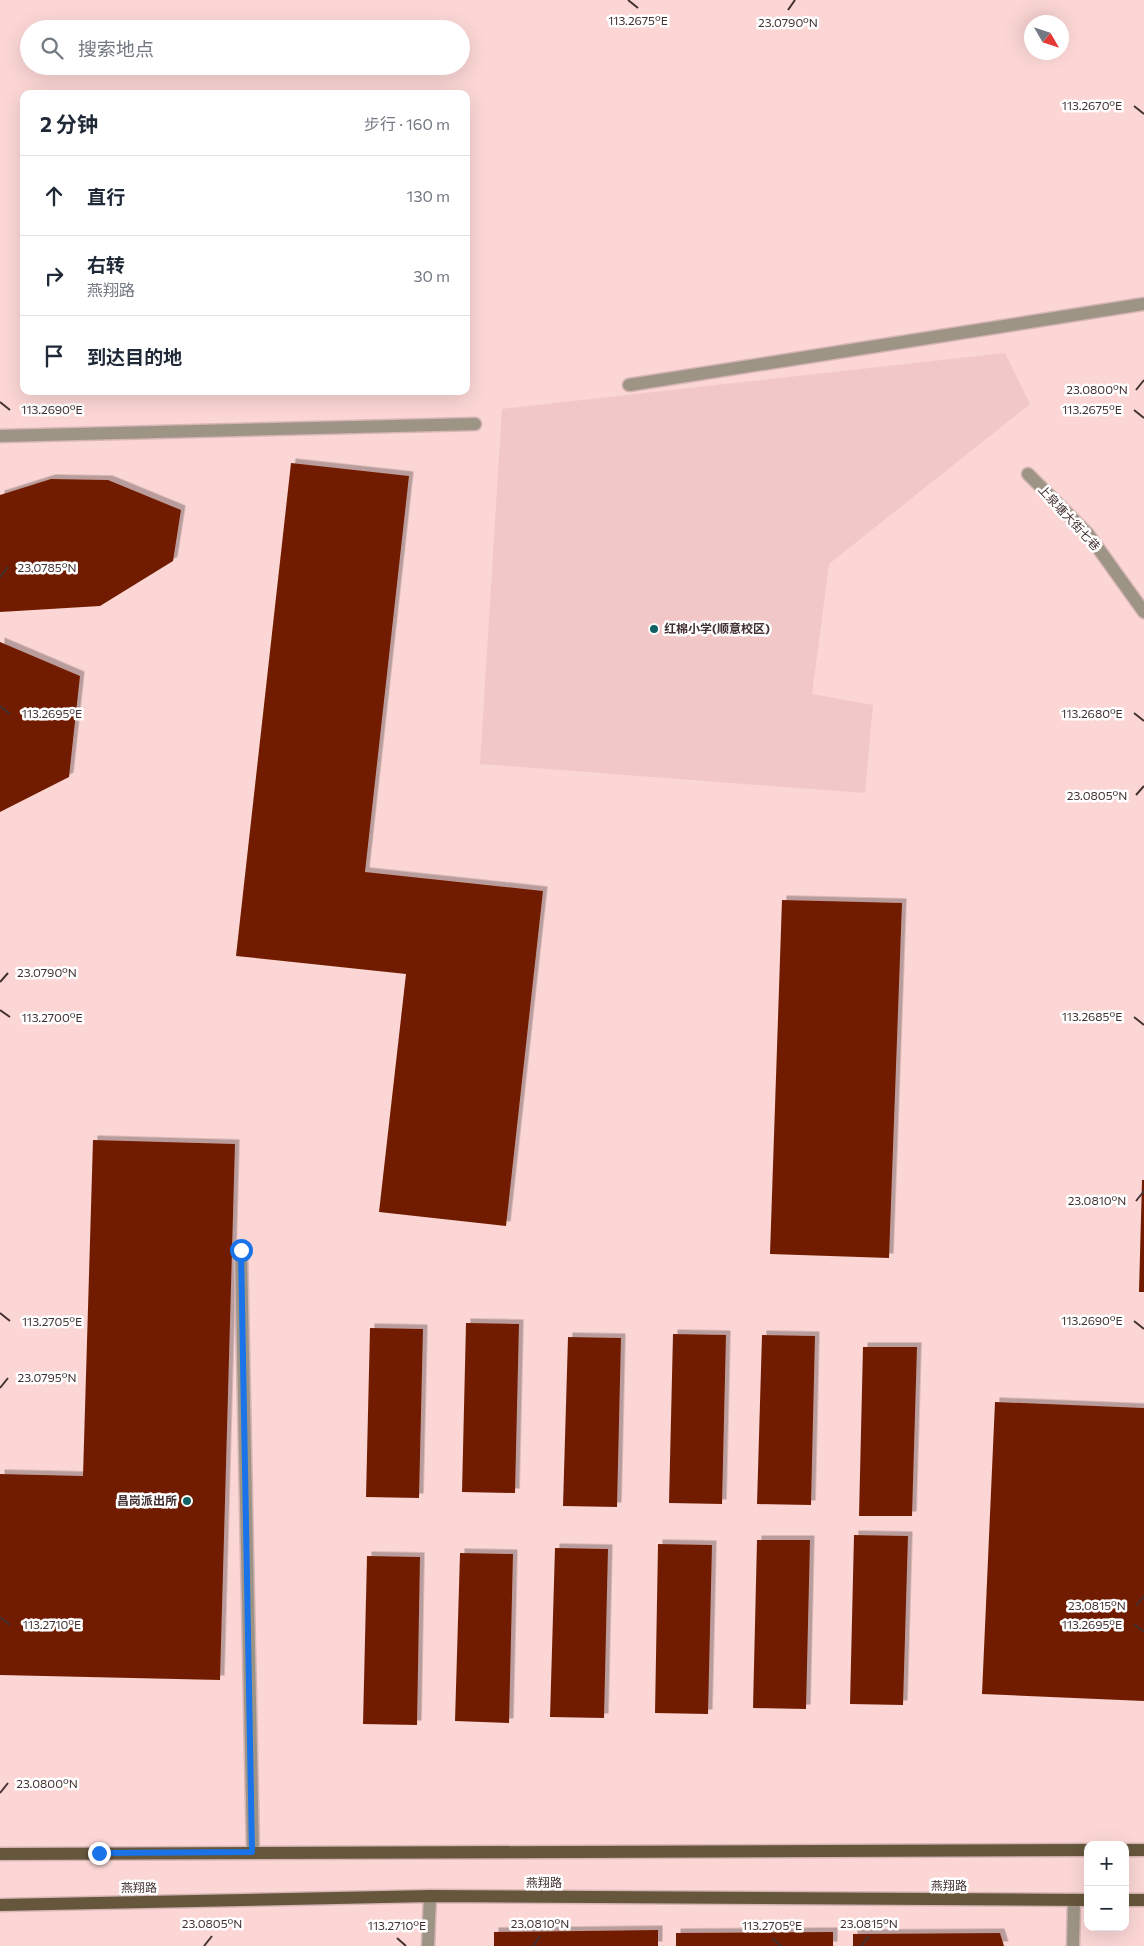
<!DOCTYPE html>
<html lang="zh">
<head>
<meta charset="utf-8">
<style>
	:root { --surface:#fff; --page:#f2f2f3; --text:#1f2937; --muted:#747a83; --line:#e0e1e3 }
	body { margin:0; font-family:Commissioner,"Noto Sans SC",sans-serif; background:var(--page); color:var(--text) }
	.controls { position:absolute; right:15px; bottom:15px; display:grid; overflow:hidden; border-radius:10px; box-shadow:0 5px 20px #0002 }
	.controls button { width:45px; height:45px; display:grid; place-items:center; padding:0; border:0; border-bottom:1px solid var(--line); background:var(--surface); color:var(--text); font:25px sans-serif }
	.compass { position:absolute; left:1024px; top:15px; width:45px; height:45px; border-radius:50%; background:var(--surface); box-shadow:0 5px 20px #0002; rotate:129deg }
	.stop { position:absolute; width:15px; height:15px; margin:-11px; border:4px solid #1a73e8; border-radius:50%; background:#fff }
	.stop.end { background:#1a73e8; border-color:#fff; box-shadow:0 1px 5px #0008 }
	.list { margin:0; padding:0; list-style:none }
	h2 { display:flex; justify-content:space-between; align-items:center; height:65px; margin:0; padding:0 20px; font-size:21px }
	h2 small { font-size:16px; font-weight:400; color:var(--muted) }
	.list li { display:grid; grid-template-columns:32px 1fr auto; gap:15px; align-items:center; box-sizing:border-box; height:80px; padding:0 20px; border-top:1px solid var(--line) }
	.list b { display:block; font-size:19px; white-space:nowrap }
	.list p { margin:0; font-size:16px; white-space:nowrap; color:var(--muted) }
	.list em { font-size:16px; font-style:normal; color:var(--muted) }
	.icon { flex:none; width:28px; height:28px; fill:none; stroke:currentColor; stroke-width:2; stroke-linecap:round; stroke-linejoin:round }
	.map { position:relative; flex:none; width:1144px; height:1946px; overflow:hidden }
	.search { position:absolute; background:var(--surface); box-shadow:0 5px 20px #0002; left:20px; top:20px; width:450px; height:55px; display:flex; align-items:center; gap:12px; box-sizing:border-box; padding:0 18px; border-radius:28px; color:var(--muted); font-size:19px }
	.panel { position:absolute; background:var(--surface); box-shadow:0 5px 20px #0002; left:20px; top:90px; width:450px; height:305px; border-radius:10px }
	.map>svg:first-child { display:block }
	.built { fill:#f2c7c7 }
	.building { fill:#711e00; filter:url(#shadow) }
	.lines { fill:none; stroke-linecap:round; stroke-linejoin:round }
	.minor-casing { stroke:#d6b5b4; stroke-width:15 }
	.major-casing { stroke:#d6b5b4; stroke-width:15 }
	.minor { stroke:#9e9486; stroke-width:12 }
	.major { stroke:#66563c; stroke-width:12 }
	.route { stroke:#1a73e8; stroke-width:6 }
	.ticks { fill:none; stroke:#433131; stroke-width:2 }
	.poi-dot { fill:#126265; stroke:#fff; stroke-width:2 }
	.labels { text-anchor:middle; stroke-width:5; stroke-linejoin:round; paint-order:stroke }
	.street-label { font-size:12px; fill:#433131; stroke:#fff }
	.poi-label { font-size:12px; font-weight:bold; fill:#433131; stroke:#fff; text-anchor:start }
	.ticks-label { font-size:12px; text-anchor:middle; fill:#433131; stroke:#fff; stroke-width:5; stroke-linejoin:round; paint-order:stroke }
</style>
</head>
<body>
<div class="map">
<svg width="1144" height="1946" viewBox="0 0 1144 1946">
	<defs>
		<filter id="shadow"><feDropShadow dx="4.5" dy="-4.5" stdDeviation="0" flood-color="#0004"/></filter>
	</defs>
	<rect width="100%" height="100%" fill="#fbd6d5"/>
	<path class="built" d="M1005 353 1030 404 829 564 812 694 873 705 865 793 480 764 502 409Z"/>
	<path class="building" d="M291 463 409 476 365 872 543 891 506 1226 379 1212 406 974 236 956Z
		M51 479 108 480 181 510 173 561 100 606 0 612V495Z
		M0 642 80 676 69 777 0 812Z
		M782 900 902 903 889 1258 770 1254Z
		M93 1140 235 1144 220 1680 0 1675V1474L83 1476Z
		M1142 1180H1144V1292H1139Z
		M466 1323 519 1324 515 1493 462 1492Z
		M370 1328 423 1329 419 1498 366 1497Z
		M673 1334 726 1335 722 1504 669 1503Z
		M762 1335 815 1336 811 1505 757 1504Z
		M568 1337 621 1338 617 1507 563 1506Z
		M863 1347H917L912 1516H859Z
		M995 1402 1144 1408V1701L982 1694Z
		M854 1535 908 1536 903 1705 850 1704Z
		M757 1540H810L806 1709 753 1708Z
		M658 1544 712 1545 708 1714 655 1713Z
		M555 1548 608 1549 604 1718 550 1717Z
		M460 1553 513 1554 509 1723 455 1721Z
		M367 1556 420 1557 417 1725 363 1724Z
		M658 1930V1946H494V1932Z
		M833 1932V1946H676V1933Z
		M1000 1933 1004 1946H853V1934Z"/>
	<g class="lines">
		<g class="minor-casing">
			<path id="minor" d="M629 385 1144 304
				M0 436 475 424
				M1028 474 1088 534 1144 612
				M241 1250 253 1852
				M428 1946 430 1896
				M1073 1946 1074 1900"/>
		</g>
		<g class="major-casing">
			<path id="major" d="M1125 1850H1144
				M0 1854 1088 1850
				M1125 1900H1144
				M0 1905 430 1896 1088 1900"/>
		</g>
		<use href="#minor" class="minor"/>
		<use href="#major" class="major"/>
	</g>
	<g class="lines">
		<path class="route" d="M99 1853 252 1852 241 1250"/>
	</g>
	<path class="ticks" d="M628 0 638 8M788 10 795 0M1134 106 1144 114M1136 390 1144 380M0 402 10 410M1134 410 1144 418M0 577 8 567M0 706 10 714M1134 713 1144 721M1136 795 1144 786M0 982 8 973M0 1010 10 1017M1134 1017 1144 1025M1136 1201 1144 1191M0 1313 10 1321M1134 1321 1144 1329M0 1388 8 1378M1136 1606 1144 1596M0 1617 10 1625M1134 1624 1144 1632M0 1793 8 1783M397 1938 406 1946M772 1938 781 1946M204 1946 212 1936M533 1946 540 1936M861 1946 869 1936"/>
	<g class="poi-dot">
		<circle cx="654" cy="629" r="5"/>
		<circle cx="187" cy="1501" r="5"/>
	</g>
	<g class="labels">
		<g class="street-label">
			<text transform="translate(1069 518) rotate(47)" y="4">上泉塘大街七巷</text>
			<text x="544" y="1887">燕翔路</text>
			<text x="949" y="1890">燕翔路</text>
			<text transform="translate(139 1888) rotate(-1)" y="4">燕翔路</text>
		</g>
		<g class="poi-label">
			<text x="664" y="633">红棉小学(顺意校区)</text>
			<text x="177" y="1505" text-anchor="end">昌岗派出所</text>
		</g>
	</g>
	<g class="ticks-label">
		<text x="638" y="25">113.2675°E</text>
		<text x="788" y="27">23.0790°N</text>
		<text x="1092" y="110">113.2670°E</text>
		<text x="1097" y="394">23.0800°N</text>
		<text x="1092" y="414">113.2675°E</text>
		<text x="52" y="414">113.2690°E</text>
		<text x="47" y="572">23.0785°N</text>
		<text x="1092" y="718">113.2680°E</text>
		<text x="52" y="718">113.2695°E</text>
		<text x="1097" y="800">23.0805°N</text>
		<text x="47" y="977">23.0790°N</text>
		<text x="1092" y="1021">113.2685°E</text>
		<text x="52" y="1022">113.2700°E</text>
		<text x="1097" y="1205">23.0810°N</text>
		<text x="1092" y="1325">113.2690°E</text>
		<text x="52" y="1326">113.2705°E</text>
		<text x="47" y="1382">23.0795°N</text>
		<text x="1097" y="1610">23.0815°N</text>
		<text x="1092" y="1629">113.2695°E</text>
		<text x="52" y="1629">113.2710°E</text>
		<text x="47" y="1788">23.0800°N</text>
		<text x="212" y="1928">23.0805°N</text>
		<text x="540" y="1928">23.0810°N</text>
		<text x="869" y="1928">23.0815°N</text>
		<text x="397" y="1930">113.2710°E</text>
		<text x="772" y="1930">113.2705°E</text>
	</g>
</svg>
<div class="controls">
<button>+</button>
<button>−</button>
</div>
<svg class="compass" viewBox="-18 -18 36 36"><path d="M0-13l5 13h-10z" fill="#e53935"/><path d="M0 13l5-13h-10z" fill="#747a83"/></svg>
<div class="stop" style="left:241px;top:1250px"></div>
<div class="stop end" style="left:99px;top:1853px"></div>
<div class="search"><svg class="icon" aria-label="search" viewBox="0 0 24 24"><circle cx="10" cy="10" r="6"/><path d="M15 15l6 6"/></svg>搜索地点</div>
<section class="panel">
<h2>2 分钟<small>步行 · 160 m</small></h2>
<ul class="list">
<li><svg class="icon" aria-label="ahead" viewBox="0 0 24 24"><path d="M12 20V5M6 11l6-6 6 6"/></svg><div><b>直行</b></div><em>130 m</em></li>
<li><svg class="icon" aria-label="right" viewBox="0 0 24 24"><path d="M7 20v-9h11M14 6l5 5-5 5"/></svg><div><b>右转</b><p>燕翔路</p></div><em>30 m</em></li>
<li><svg class="icon" aria-label="arrive" viewBox="0 0 24 24"><path d="M6 21V4h12l-3 4 3 4H6"/></svg><div><b>到达目的地</b></div></li>
</ul>
</section>
</div>
</body>
</html>
